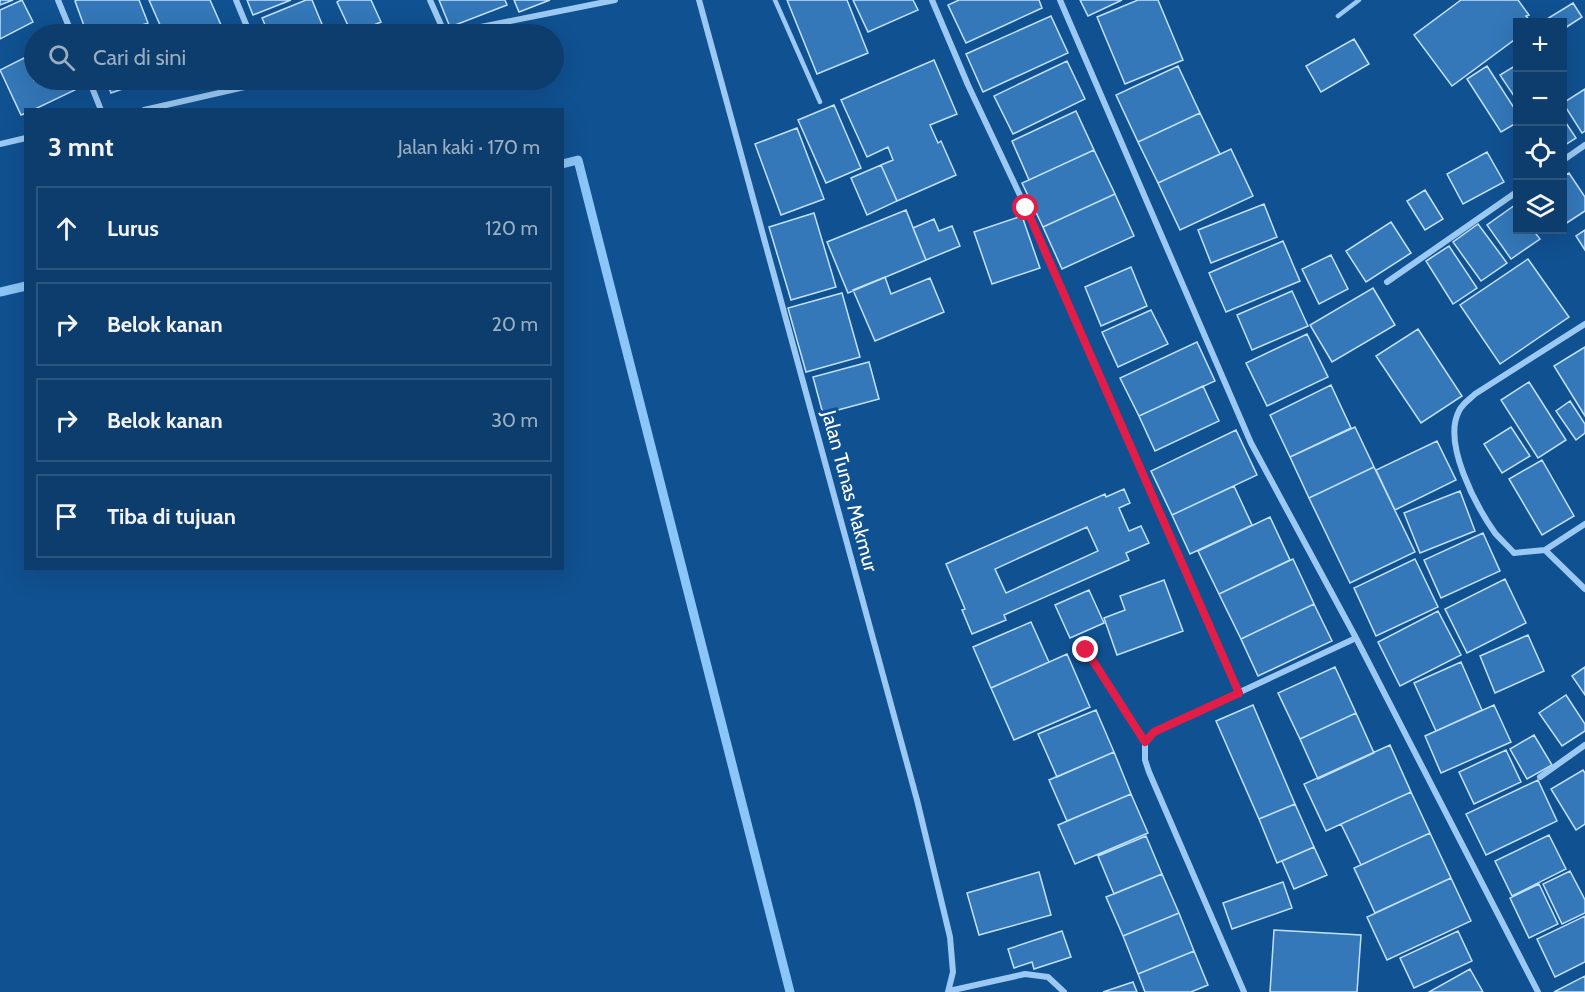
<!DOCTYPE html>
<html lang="id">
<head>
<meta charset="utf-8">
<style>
	:root { --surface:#0c3d6d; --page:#1a4875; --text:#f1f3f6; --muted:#9aaec2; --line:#2c5680 }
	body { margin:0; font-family:Cabin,sans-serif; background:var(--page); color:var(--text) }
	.controls { position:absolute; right:18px; top:18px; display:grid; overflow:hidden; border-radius:0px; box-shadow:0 6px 24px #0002 }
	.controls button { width:54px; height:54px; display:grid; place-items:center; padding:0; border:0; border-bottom:2px solid var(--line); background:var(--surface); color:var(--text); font:30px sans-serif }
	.stop { position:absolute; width:18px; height:18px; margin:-14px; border:4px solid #e11d48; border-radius:50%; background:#fff }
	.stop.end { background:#e11d48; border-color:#fff; box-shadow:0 2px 6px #0008 }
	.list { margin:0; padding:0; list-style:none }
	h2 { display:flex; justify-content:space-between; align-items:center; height:78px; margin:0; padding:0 24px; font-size:26px }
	h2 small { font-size:20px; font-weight:400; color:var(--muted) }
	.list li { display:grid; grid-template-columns:39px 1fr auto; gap:18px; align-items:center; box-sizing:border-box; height:84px; margin:0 12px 12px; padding:0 12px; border:2px solid var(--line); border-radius:0px }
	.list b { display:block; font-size:22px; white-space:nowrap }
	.list em { font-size:20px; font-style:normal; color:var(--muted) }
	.icon { flex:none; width:33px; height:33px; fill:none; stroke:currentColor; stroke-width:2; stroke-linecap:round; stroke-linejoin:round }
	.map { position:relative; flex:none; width:1585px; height:992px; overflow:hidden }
	.search { position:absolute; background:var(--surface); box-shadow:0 6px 24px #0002; left:24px; top:24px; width:540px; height:66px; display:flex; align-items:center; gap:15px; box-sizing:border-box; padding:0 21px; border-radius:33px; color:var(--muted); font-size:22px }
	.panel { position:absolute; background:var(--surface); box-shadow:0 6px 24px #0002; left:24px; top:108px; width:540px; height:462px; border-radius:0px }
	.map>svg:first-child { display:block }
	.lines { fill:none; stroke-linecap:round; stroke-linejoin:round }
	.stream { stroke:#8cc5f7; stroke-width:9 }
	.building { fill:#3478b9; stroke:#c2e1fe; stroke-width:1.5; fill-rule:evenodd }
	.service { stroke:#9bc9f3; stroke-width:4.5 }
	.minor { stroke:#9bc9f3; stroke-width:6 }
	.route { stroke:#e11d48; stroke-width:8 }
	.labels { text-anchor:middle; stroke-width:6; stroke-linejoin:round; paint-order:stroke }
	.street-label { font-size:20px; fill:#fff; stroke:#105191 }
</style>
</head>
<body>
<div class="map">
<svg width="1585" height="992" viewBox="0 0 1585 992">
	<rect width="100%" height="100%" fill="#105191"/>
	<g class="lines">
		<path class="stream" d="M562 164 578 160 790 992
			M0 292 26 286"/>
	</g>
	<path class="building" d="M0 0H13L0 5Z
		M22 0 33 22 0 39V10Z
		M77 0H139L148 23 116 34H87L75 1Z
		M149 0H210L225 34H164Z
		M247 0H291L253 15Z
		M306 0H312L326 34H269L262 18Z
		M340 0H371L381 22 352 34 337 2Z
		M439 0H505L507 5 450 27Z
		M514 0H550L519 12Z
		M787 0H847L868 53 817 74Z
		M853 0H913L918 10 868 32Z
		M959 0H1039L1042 8 966 43 948 5Z
		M1080 0H1122L1088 16Z
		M1138 0H1158L1183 60 1125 84 1097 17Z
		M1461 0H1518L1529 15 1526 16 1531 22H1518V37L1452 86 1414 35Z
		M1573 3 1582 17 1562 30V22H1542Z
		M1051 16 1068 53 983 92 966 54Z
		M152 26 155 34H128Z
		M1354 39 1369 64 1321 92 1306 66Z
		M34 53V80H72L77 89 33 110H26V113L21 115 0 70Z
		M934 60 957 114 930 125 938 143 941 141 956 175 897 201 881 165 893 160 888 147 867 157 841 100Z
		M1067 61 1085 99 1013 134 994 96Z
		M1518 64V102L1500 75Z
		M1178 66 1200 113 1138 142 1116 95Z
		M1487 66 1518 114V122L1501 132 1467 79Z
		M106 80H148L111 93Z
		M1585 89V131L1582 133 1563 103Z
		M834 105 861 168 826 183 798 120Z
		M1076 111 1094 150 1029 180 1012 141Z
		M1200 113 1220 154 1158 183 1138 142Z
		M1562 117 1576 138 1562 147Z
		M797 128 824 199 781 215 755 144Z
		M1231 149 1253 196 1180 230 1158 183Z
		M1094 150 1115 194 1043 227 1022 183Z
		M1487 152 1504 182 1463 204 1447 174Z
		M881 165 897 201 867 215 851 178Z
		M1569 173 1585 197V211L1562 226V177Z
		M1425 190 1443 219 1425 230 1407 201Z
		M1115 194 1134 236 1062 269 1043 227Z
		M1264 204 1277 237 1211 263 1198 230Z
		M1515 205 1518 209V230H1533L1540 239 1511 259 1487 225Z
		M906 210 926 260 848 293 827 242Z
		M814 213 836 287 791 300 769 227Z
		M1022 216 1040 268 992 284 974 232Z
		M934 219 939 231 952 226 960 246 926 260 913 228Z
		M1391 222 1411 253 1366 282 1346 251Z
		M1478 224 1507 263 1481 281 1453 242Z
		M1585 230V250L1576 236Z
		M1283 241 1300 281 1226 312 1209 273Z
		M1449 246 1477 288 1453 304 1426 261Z
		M1331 255 1348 289 1319 304 1302 269Z
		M1528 259 1569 317 1500 364 1460 305Z
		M1131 267 1147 306 1101 326 1085 287Z
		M885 277 891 294 930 278 944 312 875 341 853 290Z
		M1373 288 1395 325 1332 362 1310 325Z
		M1292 291 1308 326 1252 350 1237 315Z
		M842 293 860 357 806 372 788 308Z
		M1151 310 1168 344 1118 367 1102 332Z
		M1418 329 1462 396 1421 423 1376 356Z
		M1307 334 1328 377 1267 406 1246 363Z
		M1197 342 1215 381 1139 416 1120 378Z
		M1585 347V416L1554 366Z
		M869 362 879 399 823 414 813 377Z
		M1529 382 1566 440 1538 458 1501 400Z
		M1331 385 1351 428 1290 457 1270 415Z
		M1203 386 1219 421 1155 451 1139 416Z
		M1570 401 1585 424V433L1576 440 1556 411Z
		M1355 427 1374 467 1309 498 1290 457Z
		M1511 427 1530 456 1502 473 1484 444Z
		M1236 430 1257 475 1172 515 1151 471Z
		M1437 441 1456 480 1395 510 1376 470Z
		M1542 460 1574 516 1542 535 1509 479Z
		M1374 467 1415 552 1350 583 1309 498Z
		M1234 486 1252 525 1190 554 1172 515Z
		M1124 489 1130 503 1119 508 1129 531 1141 526 1149 543 1126 553 1129 560 1004 615 1006 620 972 634 962 610 965 609 946 564 1105 494 1106 497ZM1087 527 1098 551 1006 593 995 569Z
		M1460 491 1475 531 1420 553 1404 513Z
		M1270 517 1290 560 1219 594 1198 551Z
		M1483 533 1500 571 1441 598 1424 560Z
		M1293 559 1314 604 1241 639 1219 594Z
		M1415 559 1438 607 1376 636 1354 588Z
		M1505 579 1526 623 1467 653 1445 609Z
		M1164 580 1183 631 1117 655 1104 618 1125 610 1120 596Z
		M1089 590 1104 623 1070 638 1055 605Z
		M1314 604 1332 641 1258 676 1241 639Z
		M1438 611 1461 655 1400 686 1378 642Z
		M1031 622 1049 662 991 688 973 647Z
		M1528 635 1544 671 1495 693 1480 656Z
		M1067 654 1090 707 1014 740 991 688Z
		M1461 662 1482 710 1436 731 1414 683Z
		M1335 667 1356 713 1300 739 1278 693Z
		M1585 667V695L1572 676Z
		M1566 695 1585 724V731L1562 746 1539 713Z
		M1253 705 1295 804 1259 819 1216 721Z
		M1494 705 1511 742 1441 773 1425 736Z
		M1096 710 1114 752 1057 777 1038 734Z
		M1356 713 1374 753 1318 779 1300 739Z
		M1534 735 1552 765 1527 779 1510 749Z
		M1390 745 1411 792 1326 831 1304 784Z
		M1506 750 1521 782 1474 804 1459 772Z
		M1114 752 1131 794 1067 821 1049 780Z
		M1583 770 1585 773V824L1576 830 1551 789Z
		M1538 780 1557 821 1486 855 1466 814Z
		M1411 792 1430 833 1361 865 1341 824Z
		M1131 794 1148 833 1075 864 1058 825Z
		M1295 804 1314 847 1277 863 1259 819Z
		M1430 833 1451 878 1375 913 1354 868Z
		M1549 835 1566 869 1512 896 1495 861Z
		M1146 836 1162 874 1114 894 1098 856Z
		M1314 847 1327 875 1294 889 1282 861Z
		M1570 871 1585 900V913L1562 924 1543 884Z
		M1039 872 1051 915 979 935 967 893Z
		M1162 874 1179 913 1123 936 1106 897Z
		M1451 878 1471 921 1387 960 1367 917Z
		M1283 882 1292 908 1232 929 1223 903Z
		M1539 884 1558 924 1529 938 1510 898Z
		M1179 913 1194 951 1138 974 1123 936Z
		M1585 916V962L1555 977 1537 939Z
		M1274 930 1361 935 1357 992H1270Z
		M1062 931 1071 957 1034 969 1032 962 1014 968 1008 949Z
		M1458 931 1472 961 1414 988 1400 958Z
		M1194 951 1208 985 1191 992H1145L1138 974Z
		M1470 969 1483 992H1429Z
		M1585 976V992H1554Z
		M1133 982 1137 992H1103Z"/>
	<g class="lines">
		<path class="service" d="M775 0 820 102
			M1338 16 1359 0
			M1086 650 1145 743"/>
		<path class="minor" d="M58 0 72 34
			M236 0 250 34
			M430 0 445 34
			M699 0 917 800 950 937 953 972 948 992
			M932 0 968 85 1026 208 1239 694
			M1060 0 1251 443 1356 638 1538 992
			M446 34 615 0
			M89 80 101 110
			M144 110 276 80
			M0 144 26 138
			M1562 161 1585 145
			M1387 282 1518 191
			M1585 324 1475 394C1470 399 1462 404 1459 411 1442 443 1476 506 1495 533 1501 540 1508 546 1514 553L1545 550 1585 589
			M1545 550 1585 524
			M1540 777 1585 745
			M949 991 1025 974 1048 977 1064 992
			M1244 992 1149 772 1145 760V743L1154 732 1356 638"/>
	</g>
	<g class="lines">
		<path class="route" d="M1026 208 1239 693 1154 732 1145 742 1086 650"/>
	</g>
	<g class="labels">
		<g class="street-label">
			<text transform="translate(850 491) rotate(75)" y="7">Jalan Tunas Makmur</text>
		</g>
	</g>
</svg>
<div class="controls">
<button>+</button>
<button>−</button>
<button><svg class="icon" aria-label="locate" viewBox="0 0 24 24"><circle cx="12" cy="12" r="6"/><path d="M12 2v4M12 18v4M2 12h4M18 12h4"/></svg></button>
<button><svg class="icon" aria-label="layers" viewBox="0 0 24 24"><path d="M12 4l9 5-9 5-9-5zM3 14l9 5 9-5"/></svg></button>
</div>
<div class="stop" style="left:1026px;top:208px"></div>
<div class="stop end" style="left:1086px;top:650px"></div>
<div class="search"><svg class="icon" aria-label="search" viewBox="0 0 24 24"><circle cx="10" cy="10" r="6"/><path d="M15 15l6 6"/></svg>Cari di sini</div>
<section class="panel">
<h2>3 mnt<small>Jalan kaki · 170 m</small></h2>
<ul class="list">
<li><svg class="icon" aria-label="ahead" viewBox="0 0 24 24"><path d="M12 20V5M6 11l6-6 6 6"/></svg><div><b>Lurus</b></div><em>120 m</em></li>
<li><svg class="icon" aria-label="right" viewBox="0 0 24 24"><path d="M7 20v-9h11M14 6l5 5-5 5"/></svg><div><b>Belok kanan</b></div><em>20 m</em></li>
<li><svg class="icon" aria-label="right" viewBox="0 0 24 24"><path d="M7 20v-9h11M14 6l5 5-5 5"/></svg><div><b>Belok kanan</b></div><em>30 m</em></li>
<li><svg class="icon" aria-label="arrive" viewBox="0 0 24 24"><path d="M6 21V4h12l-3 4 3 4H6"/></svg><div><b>Tiba di tujuan</b></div></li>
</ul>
</section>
</div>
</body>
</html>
